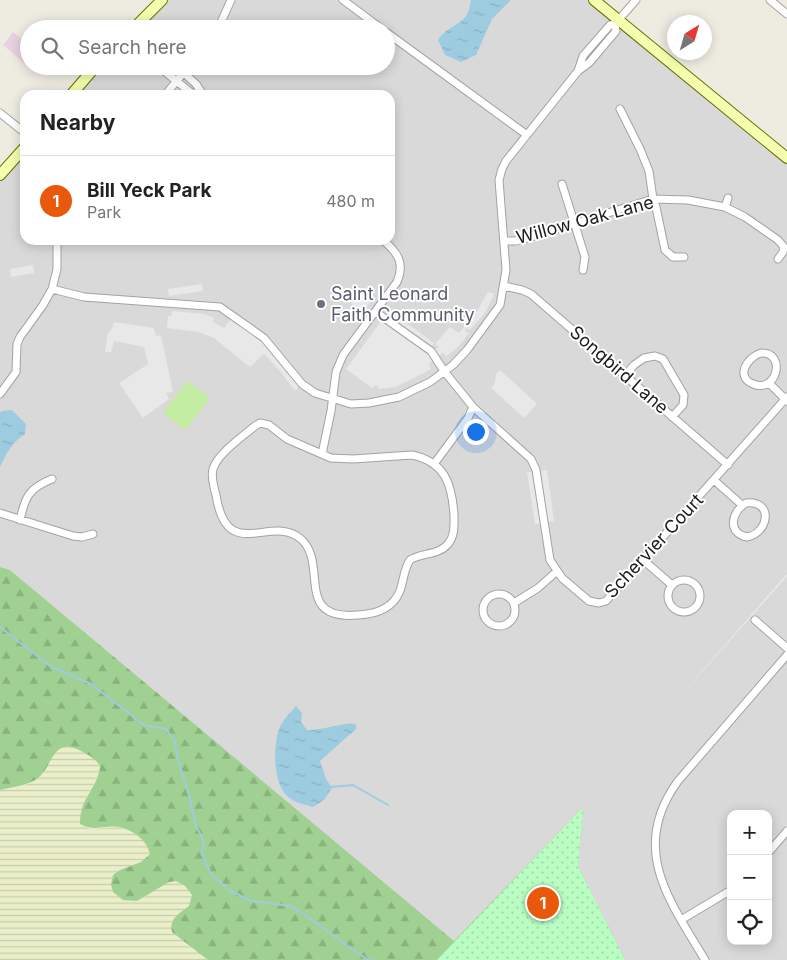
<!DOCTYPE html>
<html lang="en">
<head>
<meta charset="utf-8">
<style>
	:root { --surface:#fff; --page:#f6f6f6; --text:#222; --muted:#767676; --line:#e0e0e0; --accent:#ea580c }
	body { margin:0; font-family:Inter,sans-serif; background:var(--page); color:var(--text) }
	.controls { position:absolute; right:15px; bottom:15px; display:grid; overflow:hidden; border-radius:10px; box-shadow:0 2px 12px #0003 }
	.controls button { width:45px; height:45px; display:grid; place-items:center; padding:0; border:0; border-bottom:1px solid var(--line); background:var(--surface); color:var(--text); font:25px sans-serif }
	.compass { position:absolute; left:667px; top:15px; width:45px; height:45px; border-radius:50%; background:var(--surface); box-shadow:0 2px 12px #0003; rotate:37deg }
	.you { position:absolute; left:475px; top:431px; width:18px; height:18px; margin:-12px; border:4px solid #fff; border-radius:50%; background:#1a73e8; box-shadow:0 0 0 8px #1a73e833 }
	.badge { display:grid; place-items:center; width:32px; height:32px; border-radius:50%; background:var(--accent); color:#fff; font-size:16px; font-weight:700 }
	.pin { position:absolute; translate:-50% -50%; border:2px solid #fff; box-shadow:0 1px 5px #0006 }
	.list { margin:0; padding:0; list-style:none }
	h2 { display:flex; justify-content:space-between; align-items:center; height:65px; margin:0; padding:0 20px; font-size:21px }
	h2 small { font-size:16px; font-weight:400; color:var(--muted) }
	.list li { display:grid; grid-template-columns:32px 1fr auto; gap:15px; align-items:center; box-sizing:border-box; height:90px; padding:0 20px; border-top:1px solid var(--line) }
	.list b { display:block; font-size:19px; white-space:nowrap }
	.list p { margin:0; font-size:16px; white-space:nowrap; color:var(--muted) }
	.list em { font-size:16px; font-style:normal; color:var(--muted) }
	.icon { flex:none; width:28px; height:28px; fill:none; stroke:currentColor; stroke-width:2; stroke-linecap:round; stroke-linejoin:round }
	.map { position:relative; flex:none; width:787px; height:960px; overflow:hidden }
	.search { position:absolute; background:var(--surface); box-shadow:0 2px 12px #0003; left:20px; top:20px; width:375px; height:55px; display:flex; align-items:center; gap:12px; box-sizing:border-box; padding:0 18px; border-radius:28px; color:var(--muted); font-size:19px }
	.panel { position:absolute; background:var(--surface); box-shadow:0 2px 12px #0003; left:20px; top:90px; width:375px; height:155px; border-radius:15px }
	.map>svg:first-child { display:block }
	.residential { fill:#dad9d9; fill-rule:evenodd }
	.industrial { fill:#e8d2e2 }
	.farmland { fill:url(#farmland-rules) }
	.forest { fill:url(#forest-firs) }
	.park { fill:url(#park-dots) }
	.garden { fill:#c2eda2 }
	.parking { fill:#e8e8e8 }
	.water { fill:url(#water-ripples) }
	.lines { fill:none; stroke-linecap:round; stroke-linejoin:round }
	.stream { stroke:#9dcce0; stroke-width:2 }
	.street-casing { stroke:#a3a3a3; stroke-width:9 }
	.secondary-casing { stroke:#617600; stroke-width:12 }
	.street { stroke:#fff; stroke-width:7 }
	.secondary { stroke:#f5feaf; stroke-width:10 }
	.worship-dot { fill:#6b7280; stroke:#fff; stroke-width:2 }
	.labels { text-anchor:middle; stroke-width:4; stroke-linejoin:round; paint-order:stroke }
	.street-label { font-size:18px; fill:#1c1c1c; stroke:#fff }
	.worship-label { font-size:18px; fill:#5b616d; stroke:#fff; text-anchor:start }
</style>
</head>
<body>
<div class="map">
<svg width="787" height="960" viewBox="0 0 787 960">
	<defs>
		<pattern id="farmland-rules" width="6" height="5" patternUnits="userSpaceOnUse" patternTransform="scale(1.25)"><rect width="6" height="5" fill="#eaefca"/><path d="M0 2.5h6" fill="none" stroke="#c8ccad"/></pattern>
		<pattern id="forest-firs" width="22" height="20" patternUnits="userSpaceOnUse" patternTransform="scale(1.25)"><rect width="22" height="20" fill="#a0d192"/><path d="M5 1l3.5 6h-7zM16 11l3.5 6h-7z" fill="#89b37d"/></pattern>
		<pattern id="park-dots" width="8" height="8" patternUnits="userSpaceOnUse" patternTransform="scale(1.25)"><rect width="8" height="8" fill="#b9fdc3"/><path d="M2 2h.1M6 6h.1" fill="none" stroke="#9ed8a7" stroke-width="1.8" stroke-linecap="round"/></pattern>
		<pattern id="water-ripples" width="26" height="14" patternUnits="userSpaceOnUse" patternTransform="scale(1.25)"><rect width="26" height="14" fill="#9dcce0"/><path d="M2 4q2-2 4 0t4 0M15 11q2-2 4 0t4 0" fill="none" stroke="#87afc0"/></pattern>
	</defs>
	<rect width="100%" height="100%" fill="#eeebe1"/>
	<path class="residential" d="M162 0H594L787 158V574L667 711 787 576V960H625L578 866 583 808 453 942 10 570 0 567V175L25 147V240H390V95H71L96 66H386V29H133ZM731 814H768V941H731Z"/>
	<path class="industrial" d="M13 32 29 45V59L25 64 3 45Z"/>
	<path class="farmland" d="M71 746 94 757 100 766 99 775 84 801 89 829 118 827 135 833 148 844 150 854 141 862 120 870 137 901 169 882 175 881 185 886 192 895 189 906 173 919 172 932 208 960H0V790L29 784 39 778 55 753 63 747Z"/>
	<path class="forest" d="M0 567 10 570 454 941 583 807 578 866 625 960H208L172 932C169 918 179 914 189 906L192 895 185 886 176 881 169 882 137 901 123 900 113 892 111 884 113 875 120 870 141 862 150 854C147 840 133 830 119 827 104 825 95 832 80 824 80 796 98 789 100 766 94 757 88 755 79 750 52 737 53 767 37 779 26 786 12 787 0 790Z"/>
	<path class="park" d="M583 807 578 866 625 960H437Z"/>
	<path class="garden" d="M187 381 210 398 185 430 163 413Z"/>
	<path class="parking" d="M33 265 34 273 11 277 10 269Z
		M202 284 203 291 169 296 168 289Z
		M357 286 373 298 363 312 347 300Z
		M488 292 494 294 485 313 470 330 466 328 465 331 469 333 458 347 447 356 442 353 429 364 431 369 412 379 395 387 379 389 376 385 372 388 346 369 389 310 434 343 431 348 436 349 439 347 435 344 450 327 459 333 477 311Z
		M172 311 204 314 214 318 213 322 224 328 232 318 269 348 299 386 295 391 280 371 264 354 250 367 214 338 199 332 167 328 168 316H171Z
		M114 322 154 328 156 336 161 335 173 392 166 393 169 399 143 418 119 383 148 364 144 347 114 341 111 352H105L108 333 113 327Z
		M500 370 537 404 524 418 491 388 495 383 496 374Z
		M547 470 554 521 535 524 527 472Z"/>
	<path class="water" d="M471 0H511L492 19 476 55 461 62 445 55 438 40C447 26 458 27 466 16 469 12 470 5 471 0Z
		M12 410 26 424 25 434C13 442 6 453 0 467V413L2 411Z
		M296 706 302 713 301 722 307 730C322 731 346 721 356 724V729L320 761 326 779 332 788 324 800 313 807C306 805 297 803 291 799 273 788 273 751 278 732 281 722 289 714 296 706Z"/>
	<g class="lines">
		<path class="stream" d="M0 627 50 666 91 684 144 725 166 729 175 741 178 760 189 795 196 826 204 841 202 854 211 874 229 890 251 901 291 906 305 915 356 952 368 960H373
			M331 787 353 785 388 805"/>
		<g class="street-casing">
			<path id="street" d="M343 0 382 29
				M770 0 787 14
				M218 29 231 0
				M386 32 527 135
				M158 66 190 92 199 95
				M176 66 196 84 203 95
				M578 71 583 56 610 25 615 24 636 0
				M165 95 189 66
				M620 109 640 149 649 171 653 199 656 207 665 250 673 257H684
				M0 113 25 133
				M562 184 585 257 583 270
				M725 207 728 198
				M504 241H516L528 238 653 199 688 200 725 207 745 217 778 240 784 247 783 252 778 259
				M504 286 522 290 531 294 728 465
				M52 289 84 297 220 307 264 338 302 384 315 393 351 404 369 403 399 397 430 382 453 365 467 350 500 305 506 270 499 180 502 169 506 161 578 71 589 63 616 31 615 24
				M376 312 431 351 444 371 473 407 531 459 536 470 550 560 562 578 589 601 599 603 606 601 787 397
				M761 353C787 352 777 394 753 384 735 377 747 357 761 353Z
				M625 376 634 365 644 358 655 356 663 359 684 395 683 405 672 417
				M769 383 787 401
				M0 394 16 372 17 344 20 337 43 305 52 289 57 269V240
				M260 423 269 425 287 439 331 458 353 459 412 455C445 462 452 484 454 515 454 525 455 536 448 544 438 556 422 552 410 560 401 573 405 590 393 602 383 612 371 614 358 615 293 621 329 564 301 539 271 513 227 565 216 495 214 488 211 476 213 469 217 454 243 436 255 426Z
				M322 454 331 411 336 372 343 355 397 282C405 263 398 253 383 240
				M434 464 468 418 473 407
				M715 481 742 505
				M746 503C774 500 769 533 747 537 727 533 731 512 746 503Z
				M0 513 73 536 82 537 93 534
				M20 520C25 497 29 488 52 479
				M642 559 672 585
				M668 596a16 16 0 1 1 32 0a16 16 0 1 1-32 0Z
				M483 610a16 16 0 1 1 32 0a16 16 0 1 1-32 0Z
				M514 603 538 588 556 572
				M755 620 787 648
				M768 853 787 831
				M681 920 731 890
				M705 960C669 900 629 848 678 781L787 655"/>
		</g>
		<g class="secondary-casing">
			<path id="secondary" d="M594 0 787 158
				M133 29 162 0
				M71 95 96 66
				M0 175 25 147"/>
		</g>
		<use href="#street" class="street"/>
		<use href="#secondary" class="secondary"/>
	</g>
	<circle class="worship-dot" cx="321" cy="304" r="5"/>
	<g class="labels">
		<g class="street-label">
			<text transform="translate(585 220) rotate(-15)" y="6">Willow Oak Lane</text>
			<text transform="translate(619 370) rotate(41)" y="6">Songbird Lane</text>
			<text transform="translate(654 546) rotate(-47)" y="6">Schervier Court</text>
		</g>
		<g class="worship-label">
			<text x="331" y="300">Saint Leonard<tspan x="331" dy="21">Faith Community</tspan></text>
		</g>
	</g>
</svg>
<div class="controls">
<button>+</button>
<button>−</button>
<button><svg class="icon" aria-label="locate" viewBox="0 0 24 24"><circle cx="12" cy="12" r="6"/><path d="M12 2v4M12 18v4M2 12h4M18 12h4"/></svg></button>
</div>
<svg class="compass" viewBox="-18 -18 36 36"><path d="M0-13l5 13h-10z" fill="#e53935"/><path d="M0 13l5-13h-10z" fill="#767676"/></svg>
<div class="you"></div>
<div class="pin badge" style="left:543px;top:903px">1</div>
<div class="search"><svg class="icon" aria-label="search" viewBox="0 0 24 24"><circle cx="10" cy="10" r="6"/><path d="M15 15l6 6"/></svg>Search here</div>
<section class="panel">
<h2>Nearby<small></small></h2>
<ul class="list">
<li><span class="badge">1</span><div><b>Bill Yeck Park</b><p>Park</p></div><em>480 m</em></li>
</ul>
</section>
</div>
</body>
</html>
